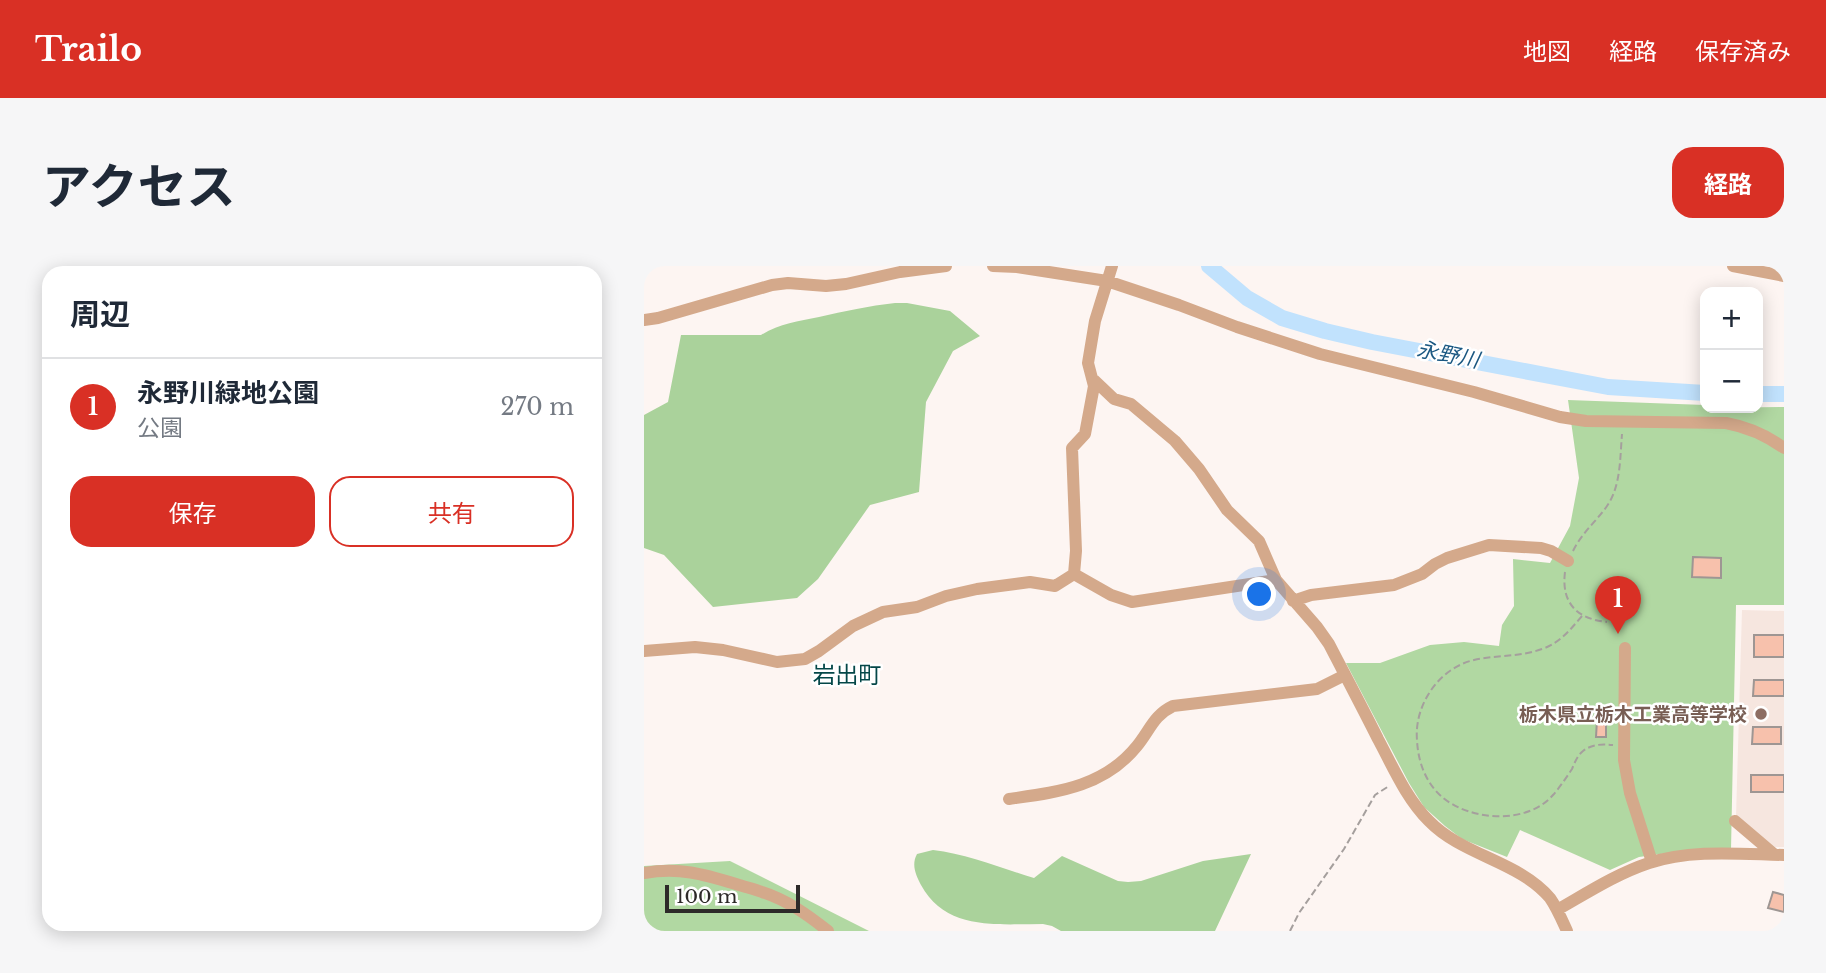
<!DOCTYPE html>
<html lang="ja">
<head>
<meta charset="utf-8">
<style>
	:root { --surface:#fff; --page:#f6f6f7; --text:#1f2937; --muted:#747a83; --line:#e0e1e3; --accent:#d93025 }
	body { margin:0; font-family:"Libre Baskerville","Noto Sans JP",serif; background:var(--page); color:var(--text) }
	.controls { position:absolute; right:21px; top:21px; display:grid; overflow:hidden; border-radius:14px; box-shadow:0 4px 18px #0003 }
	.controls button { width:63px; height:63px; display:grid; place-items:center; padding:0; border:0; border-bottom:2px solid var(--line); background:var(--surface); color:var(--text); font:35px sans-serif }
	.scale { position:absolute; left:21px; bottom:18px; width:135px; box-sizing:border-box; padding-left:7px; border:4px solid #2d2a29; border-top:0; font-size:19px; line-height:24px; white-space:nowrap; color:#2d2a29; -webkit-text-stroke:5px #fff; paint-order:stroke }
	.you { position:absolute; left:616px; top:329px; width:24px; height:24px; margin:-18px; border:5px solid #fff; border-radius:50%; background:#1a73e8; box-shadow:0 0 0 10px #1a73e833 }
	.badge { display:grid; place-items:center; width:46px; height:46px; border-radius:50%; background:var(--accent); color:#fff; font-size:23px; font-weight:700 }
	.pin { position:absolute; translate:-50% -58px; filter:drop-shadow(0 2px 4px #0008) }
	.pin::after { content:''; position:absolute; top:37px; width:24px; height:21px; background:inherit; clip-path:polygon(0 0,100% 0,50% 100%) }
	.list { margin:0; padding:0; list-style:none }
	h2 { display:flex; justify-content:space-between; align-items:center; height:91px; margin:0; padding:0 28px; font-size:30px }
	h2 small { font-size:23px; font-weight:400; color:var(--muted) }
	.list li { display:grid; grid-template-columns:46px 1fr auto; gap:21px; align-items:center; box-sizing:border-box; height:98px; padding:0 28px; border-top:2px solid var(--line) }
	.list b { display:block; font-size:26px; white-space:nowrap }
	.list p { margin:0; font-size:23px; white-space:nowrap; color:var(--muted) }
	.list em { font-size:23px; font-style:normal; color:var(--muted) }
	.actions { display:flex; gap:14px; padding:21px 28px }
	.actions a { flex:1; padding:16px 0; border:2px solid var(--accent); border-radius:21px; text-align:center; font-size:24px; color:var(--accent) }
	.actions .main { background:var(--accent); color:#fff }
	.map { position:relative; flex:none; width:1140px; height:665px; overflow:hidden; border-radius:21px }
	header { display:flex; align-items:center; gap:42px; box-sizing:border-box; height:98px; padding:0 35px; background:var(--accent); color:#fff }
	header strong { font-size:33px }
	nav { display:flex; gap:38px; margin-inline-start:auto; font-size:24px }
	.intro { display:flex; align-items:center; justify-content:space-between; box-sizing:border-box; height:168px; padding:0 42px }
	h1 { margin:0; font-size:49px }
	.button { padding:18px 32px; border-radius:21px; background:var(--accent); color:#fff; font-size:24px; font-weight:700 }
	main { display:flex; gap:42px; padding:0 42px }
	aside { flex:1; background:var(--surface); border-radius:21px; box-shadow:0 4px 18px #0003 }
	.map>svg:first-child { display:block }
	.built { fill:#f6e6df }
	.green { fill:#b1d8a2 }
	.forest { fill:#aad29b }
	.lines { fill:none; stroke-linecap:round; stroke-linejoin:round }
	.river { stroke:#c1e2fd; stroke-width:16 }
	.building { fill:#f7c1ac; stroke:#9e9693; stroke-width:2 }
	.path { stroke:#a59f9d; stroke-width:2; stroke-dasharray:7 3.5; stroke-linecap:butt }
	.minor { stroke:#d4a98b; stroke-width:12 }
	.education-dot { fill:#8d6e63; stroke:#fff; stroke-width:2.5 }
	.labels { text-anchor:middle; stroke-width:5; stroke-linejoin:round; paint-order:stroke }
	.education-label { font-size:19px; font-weight:bold; fill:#785e54; stroke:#fff; text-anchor:end }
	.water-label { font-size:21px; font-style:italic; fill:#1b5882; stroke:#fff }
	.quarter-label { font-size:23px; fill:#044748; stroke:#fff }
</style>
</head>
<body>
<header>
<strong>Trailo</strong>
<nav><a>地図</a><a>経路</a><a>保存済み</a></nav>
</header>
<div class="intro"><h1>アクセス</h1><a class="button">経路</a></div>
<main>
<aside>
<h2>周辺<small></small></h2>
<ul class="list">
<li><span class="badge">1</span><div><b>永野川緑地公園</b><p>公園</p></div><em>270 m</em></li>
</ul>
<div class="actions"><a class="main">保存</a><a>共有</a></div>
</aside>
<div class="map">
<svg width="1140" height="665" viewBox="0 0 1140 665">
	<rect width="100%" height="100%" fill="#fdf5f2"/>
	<path class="built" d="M1098 344 1140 345V581H1131L1092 551Z"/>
	<path class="green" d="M924 134 1061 139V142L1140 141V339H1092L1087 584 1024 587 995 591 966 604 876 564 863 591 818 573 801 560 780 541 765 517 702 397H736L786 379 820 376 855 380 858 359 870 340 869 293 906 297 926 260 935 212Z
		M86 595 225 665H0V600Z"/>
	<path class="forest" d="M251 37H263L306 45 336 70 309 85 282 136 275 226 226 239 174 313 153 332 69 341 20 289 0 282V149L24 136 37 69H117C135 58 154 55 175 51 200 45 225 40 251 37Z
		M289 584C323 588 357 602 390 612L418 590 474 615 484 616 497 615 559 595 607 588 571 665H417L408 660 399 658C353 658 302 665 277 619 272 609 267 599 273 588Z"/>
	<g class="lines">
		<path class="river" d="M565 0 603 32 638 52 681 65 728 76 964 121 1061 127
			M1114 128H1140"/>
	</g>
	<path class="building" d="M1049 291 1077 292V312L1048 311Z
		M1110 369H1140V391H1110Z
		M1110 414H1140V430H1109Z
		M953 454H962V471H952Z
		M1109 461H1137V478H1108Z
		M1107 509H1140V526H1107Z
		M1129 626 1140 629V646L1124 642Z"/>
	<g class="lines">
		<path class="path" d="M929 285C939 265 952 256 963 240 977 220 976 191 978 168
			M921 306C917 337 933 353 963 356
			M938 350C926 364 916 377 898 383 876 391 852 389 830 394 795 402 770 439 773 474 774 495 781 516 798 531 826 555 883 559 909 529 916 521 922 512 928 503 931 496 933 490 939 485 948 478 958 478 969 479
			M646 665 655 647 700 583 731 529 745 520"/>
		<path class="minor" d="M349 0 373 1 463 15 535 39 593 61 676 88 830 126 916 151 942 155 1082 157C1104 161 1122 169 1140 182
			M1089 0 1140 10
			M0 54 14 52 128 19 144 17 182 20 202 18 256 6 302 0
			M450 114 470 133 487 138 531 175 555 203 583 244 615 275 632 314 673 361 685 378C701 409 718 441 734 473 749 501 762 532 785 555 819 590 875 595 906 632 913 642 918 654 923 665
			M430 308 432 285 428 182 441 168 450 120 444 97 451 55 468 0
			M430 308 467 329 488 336 632 314
			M649 335 667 329 750 319 778 308 791 298 803 292 845 279 897 282 907 285 924 295
			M981 382 980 494 986 527 1008 596
			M0 385 51 381 79 384 133 396 161 393 175 385 209 360 239 346 273 341 302 330 333 323 386 316 411 320 430 308
			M365 533C414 526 460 521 493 480 506 464 510 449 529 440L673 423 701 409
			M1091 555 1131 589
			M0 607C35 601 59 608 92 618 101 621 110 623 118 626 143 634 164 649 184 665
			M913 644C943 627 972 608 1005 597 1047 583 1096 588 1140 589"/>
	</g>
	<circle class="education-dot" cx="1117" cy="448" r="7"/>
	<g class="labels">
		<g class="education-label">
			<text x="1103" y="455">栃木県立栃木工業高等学校</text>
		</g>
		<g class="water-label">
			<text transform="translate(804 89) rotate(11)" y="7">永野川</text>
		</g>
		<g class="quarter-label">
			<text x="203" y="417">岩出町</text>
		</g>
	</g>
</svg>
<div class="controls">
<button>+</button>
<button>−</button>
</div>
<div class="scale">100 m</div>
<div class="you"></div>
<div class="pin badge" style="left:974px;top:368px">1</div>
</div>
</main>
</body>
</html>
